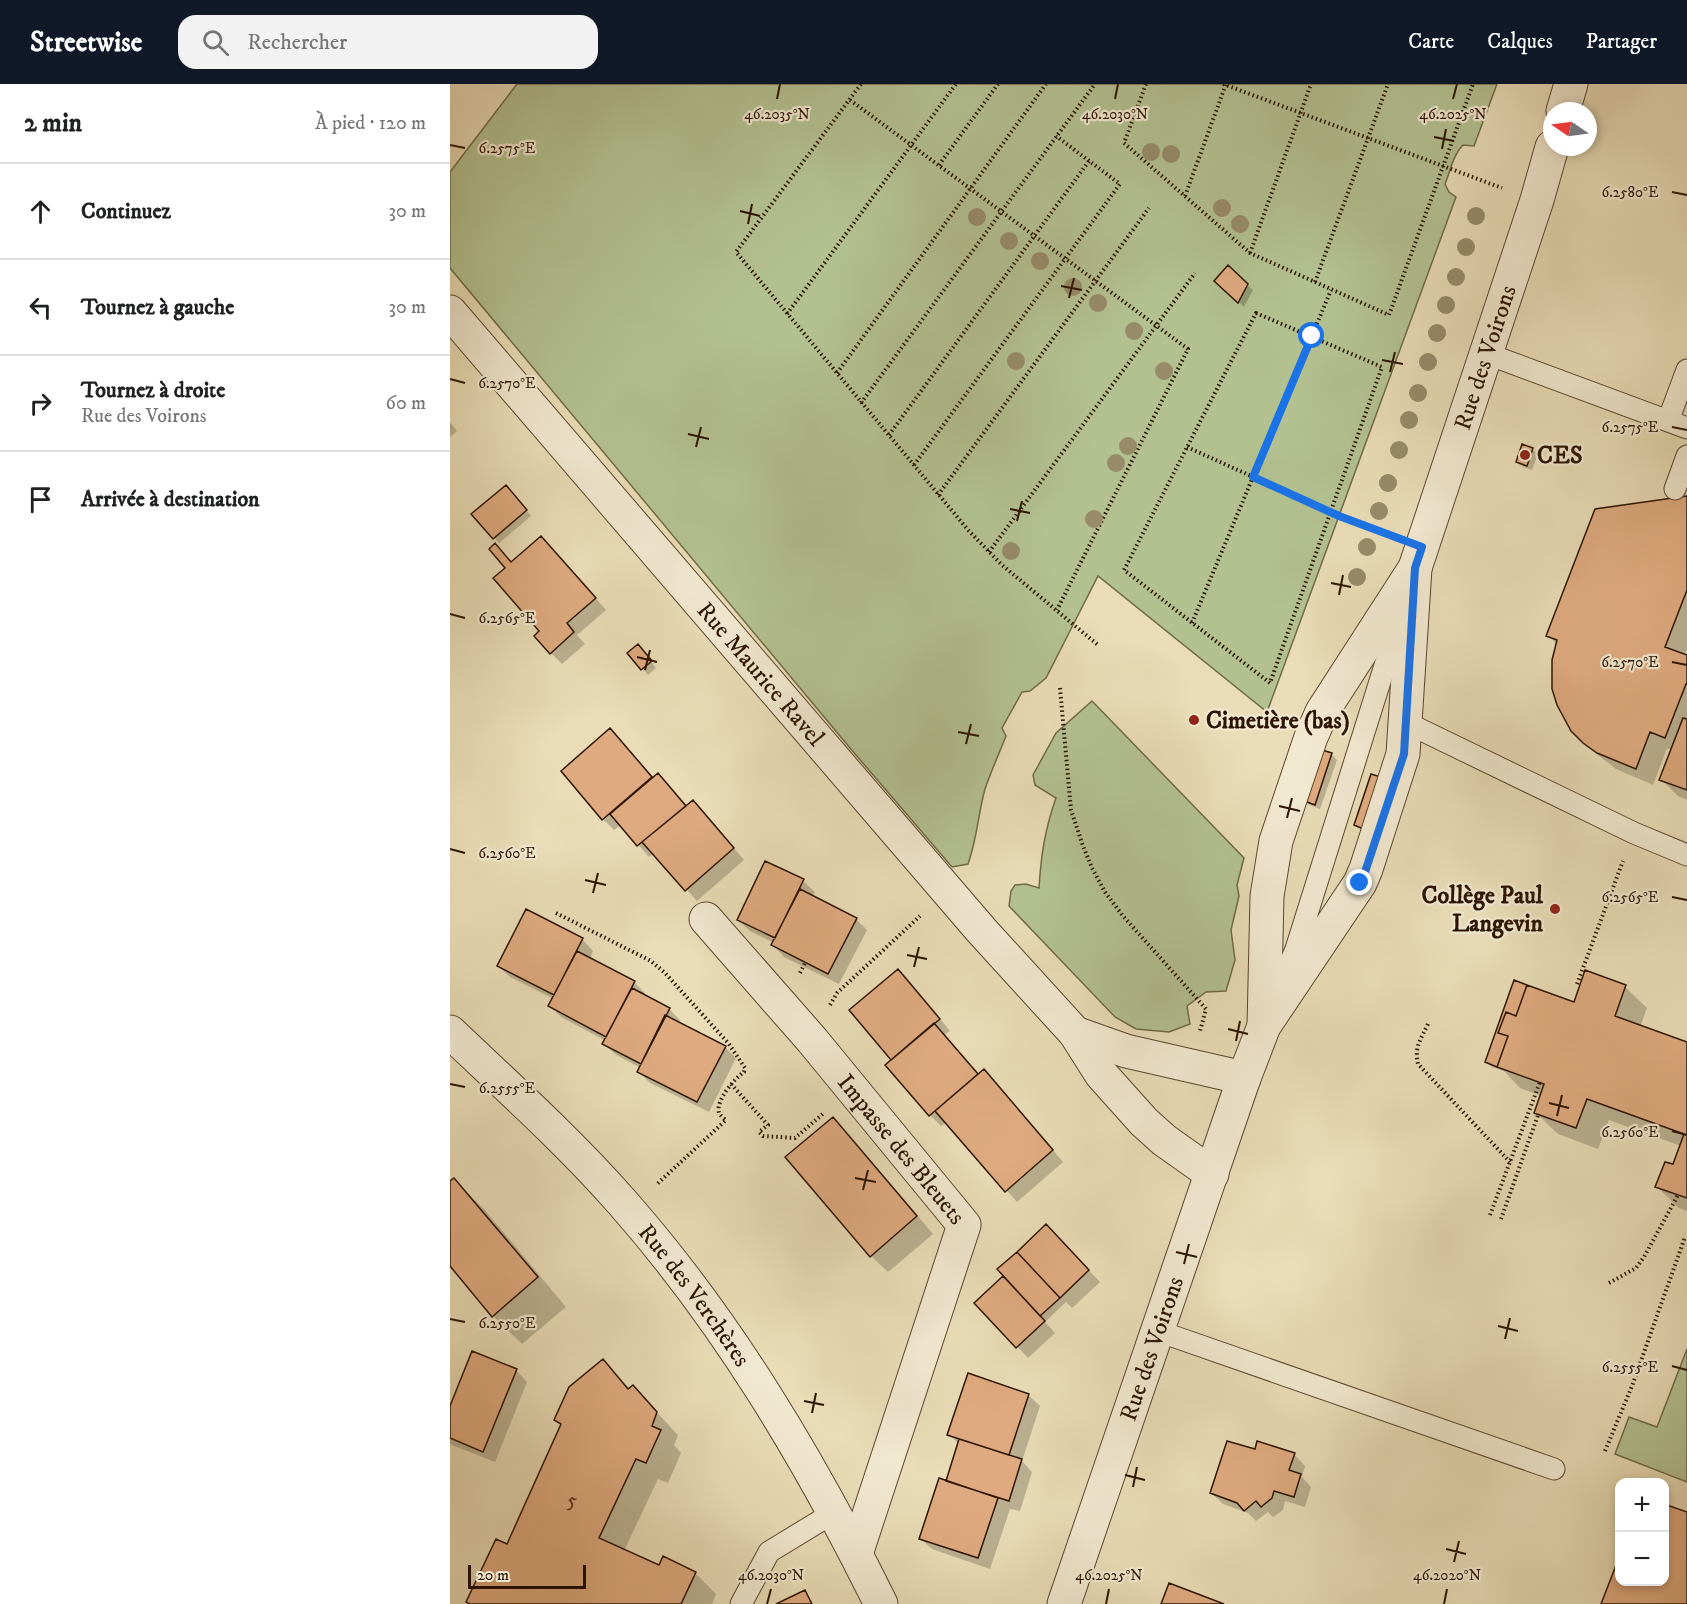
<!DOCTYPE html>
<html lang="fr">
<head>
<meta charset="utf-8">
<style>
	:root { --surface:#fff; --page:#f2f2f2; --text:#202124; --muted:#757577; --line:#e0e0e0; --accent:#111827 }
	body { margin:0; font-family:"IM FELL DW Pica",serif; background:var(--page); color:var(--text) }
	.controls { position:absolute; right:18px; bottom:18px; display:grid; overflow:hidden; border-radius:12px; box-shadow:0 3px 9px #0003 }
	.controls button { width:54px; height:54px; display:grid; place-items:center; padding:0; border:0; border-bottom:2px solid var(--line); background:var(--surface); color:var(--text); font:30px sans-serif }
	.compass { position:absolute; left:1093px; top:18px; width:54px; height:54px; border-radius:50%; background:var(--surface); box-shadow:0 3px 9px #0003; rotate:283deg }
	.scale { position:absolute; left:18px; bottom:15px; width:118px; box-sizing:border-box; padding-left:6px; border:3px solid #2c1400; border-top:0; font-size:16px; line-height:21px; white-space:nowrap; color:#2c1400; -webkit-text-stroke:4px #f1e8d0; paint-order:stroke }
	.stop { position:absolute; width:18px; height:18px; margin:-14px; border:4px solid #1a73e8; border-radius:50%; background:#fff }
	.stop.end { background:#1a73e8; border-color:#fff; box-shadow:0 2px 6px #0008 }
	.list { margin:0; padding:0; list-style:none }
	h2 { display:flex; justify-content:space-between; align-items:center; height:78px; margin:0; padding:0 24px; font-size:26px }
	h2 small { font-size:20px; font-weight:400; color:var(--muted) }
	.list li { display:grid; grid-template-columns:39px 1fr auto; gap:18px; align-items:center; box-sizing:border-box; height:96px; padding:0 24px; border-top:2px solid var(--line) }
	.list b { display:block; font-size:22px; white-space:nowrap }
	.list p { margin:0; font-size:20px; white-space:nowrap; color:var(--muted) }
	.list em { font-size:20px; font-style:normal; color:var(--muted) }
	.icon { flex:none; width:33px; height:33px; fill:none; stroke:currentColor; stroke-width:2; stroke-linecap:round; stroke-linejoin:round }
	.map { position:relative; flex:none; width:1237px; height:1520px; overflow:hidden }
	header { display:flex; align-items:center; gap:36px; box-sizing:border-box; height:84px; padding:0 30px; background:var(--accent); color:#fff }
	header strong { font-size:28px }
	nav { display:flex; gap:33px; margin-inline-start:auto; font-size:21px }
	.search { width:420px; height:54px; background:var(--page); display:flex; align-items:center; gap:15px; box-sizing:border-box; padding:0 21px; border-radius:18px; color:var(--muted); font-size:22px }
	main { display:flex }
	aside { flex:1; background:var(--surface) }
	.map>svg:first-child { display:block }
	.green { fill:#b3c191; stroke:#706a48; stroke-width:1.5 }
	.shadow { fill:#0003 }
	.building { fill:#dfaa7f; stroke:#2c1400; stroke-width:1.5 }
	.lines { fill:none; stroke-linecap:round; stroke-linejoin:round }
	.service-casing { stroke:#5b462e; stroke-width:23 }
	.minor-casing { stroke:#5b462e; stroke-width:35 }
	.tertiary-casing { stroke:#5b462e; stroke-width:35 }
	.path { stroke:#2c1400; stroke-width:4; stroke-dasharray:1.5 3; stroke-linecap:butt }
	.service { stroke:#f1e8d0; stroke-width:21 }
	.minor { stroke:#f1e8d0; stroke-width:33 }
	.tertiary { stroke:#f1e8d0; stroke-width:33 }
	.tree { fill:#978b6a }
	.route { stroke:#1a73e8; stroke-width:8 }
	.ticks { fill:none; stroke:#2c1400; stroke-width:2 }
	.poi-dot { fill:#8f2418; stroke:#f1e8d0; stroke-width:2 }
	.labels { text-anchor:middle; stroke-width:4.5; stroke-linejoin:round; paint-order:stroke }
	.number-label { font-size:21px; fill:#593a20 }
	.street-label { font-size:24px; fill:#2c1400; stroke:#f1e8d0 }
	.poi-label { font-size:24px; font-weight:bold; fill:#2c1400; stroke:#f1e8d0; text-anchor:start }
	.ticks-label { font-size:15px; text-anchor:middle; fill:#2c1400; stroke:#f1e8d0; stroke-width:4.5; stroke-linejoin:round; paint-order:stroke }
</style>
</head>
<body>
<header>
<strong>Streetwise</strong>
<div class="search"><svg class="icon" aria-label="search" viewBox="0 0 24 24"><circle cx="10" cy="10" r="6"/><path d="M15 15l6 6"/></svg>Rechercher</div>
<nav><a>Carte</a><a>Calques</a><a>Partager</a></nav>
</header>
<main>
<aside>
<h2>2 min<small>À pied · 120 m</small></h2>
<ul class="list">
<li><svg class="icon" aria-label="ahead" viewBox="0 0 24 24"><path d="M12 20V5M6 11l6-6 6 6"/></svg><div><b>Continuez</b></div><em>30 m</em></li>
<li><svg class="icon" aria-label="left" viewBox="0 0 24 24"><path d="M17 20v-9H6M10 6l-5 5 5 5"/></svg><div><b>Tournez à gauche</b></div><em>30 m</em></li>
<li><svg class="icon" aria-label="right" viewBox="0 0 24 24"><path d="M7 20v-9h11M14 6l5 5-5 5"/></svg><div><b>Tournez à droite</b><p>Rue des Voirons</p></div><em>60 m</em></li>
<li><svg class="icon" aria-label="arrive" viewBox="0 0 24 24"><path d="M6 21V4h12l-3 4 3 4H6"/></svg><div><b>Arrivée à destination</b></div></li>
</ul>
</aside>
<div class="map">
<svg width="1237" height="1520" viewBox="0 0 1237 1520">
	<rect width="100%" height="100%" fill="#e9dcb6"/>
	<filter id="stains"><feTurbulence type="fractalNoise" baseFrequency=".00333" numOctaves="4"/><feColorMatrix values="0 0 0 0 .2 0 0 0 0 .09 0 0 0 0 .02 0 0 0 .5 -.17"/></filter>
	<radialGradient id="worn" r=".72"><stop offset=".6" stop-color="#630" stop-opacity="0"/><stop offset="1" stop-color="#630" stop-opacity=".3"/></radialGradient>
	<path class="green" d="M67 0H1047L1024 62 1013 61C1003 71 1000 88 995 100L999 108 1006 113 817 628 648 492 596 594 580 607 572 608 552 644 556 652C549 670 541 687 535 705 528 730 527 756 518 780L502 783 400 664 0 184V88Z
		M642 617 794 774 787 801 789 812 781 846 785 876 776 907 756 908 737 922 740 940 719 948 686 945 665 933 559 822 561 807 565 801 576 800 589 804C591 771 595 745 606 714L585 701 583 691 606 649Z
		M1237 1265V1398L1165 1370 1179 1333 1207 1343Z"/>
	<path class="shadow" d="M778 184 803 206 794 223 766 197Z
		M0 338 7 347 0 353Z
		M1082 365 1088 370 1082 386 1073 383 1068 378Z
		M61 408 81 432 49 459 23 430Z
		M1237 414V565L1234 572 1237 573V716L1228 712 1211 695 1222 666 1217 664 1203 701 1166 685 1149 672 1131 655 1107 561 1098 551 1146 426Z
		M45 461 62 479 102 465 156 526 127 551 135 560 112 580 101 569 92 547Z
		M193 567 206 584 198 591 179 569Z
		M171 657 203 694 237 723 254 729 294 776 247 817 204 769 199 773 171 741 164 746 153 735Z
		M881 670 887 676 870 725 859 721 853 716Z
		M316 779 353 797 365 808 362 813 406 835 417 846 389 900 334 873 323 861 324 859 300 847 288 836Z
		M132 855 143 867 140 875 184 898 195 909 194 912 219 925 230 936 228 940 275 963 286 974 259 1028 200 999 189 988 191 984 166 971 154 960 156 957 111 933 100 922 104 915 60 893 48 882Z
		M448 887 460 898 500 947 494 951 529 992 545 998 613 1078 567 1118 497 1038 491 1042 480 1031 443 976Z
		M1175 903 1197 924 1190 943 1237 959V1127L1229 1124 1207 1103 1224 1082 1231 1062 1159 1036 1148 1065 1108 1050 1086 1029 1092 1012 1070 1004 1054 987 1042 983 1036 978 1124 920Z
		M383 1035 399 1051 483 1150 438 1188 421 1172Z
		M4 1096 33 1124 116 1223 72 1260 43 1232 0 1180V1099Z
		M607 1153 650 1198 622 1224 616 1218 595 1238 605 1249 578 1274 526 1219 559 1200Z
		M153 1277 180 1305 183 1303 228 1351 224 1361 231 1369 218 1399 208 1395 174 1467 209 1483 245 1489 266 1510 262 1520H20L18 1518 57 1462 112 1342 105 1336Z
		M66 1286 77 1298 45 1378 2 1361 0 1359V1326Z
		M578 1311 590 1322 572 1377 582 1388 570 1427 560 1425 540 1485 482 1465 470 1454 497 1398 509 1360 499 1350Z
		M844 1370 855 1382 852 1393 861 1403 855 1423 835 1417 833 1426 823 1433 818 1428 806 1437 798 1429 773 1420 761 1409Z
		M1214 1422 1237 1430V1520H1153L1170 1498H1214Z"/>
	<path class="building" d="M778 181 798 200 788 219 764 197Z
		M1072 360 1083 364 1077 382 1066 378Z
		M56 401 77 426 43 455 21 430Z
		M1237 412V506L1215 563 1237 571V600H1236L1215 654 1200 648 1186 685 1147 669 1133 659 1121 647 1107 621 1102 605V576L1107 556 1096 552 1145 425Z
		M91 452 146 514 117 539 124 548 100 570 84 552 89 547 43 494 55 484 39 465 45 459 61 478Z
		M188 560 202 577 191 586 177 569Z
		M1233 634 1237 635V706L1209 696Z
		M160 644 202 693 152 736 111 687Z
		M869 665 882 669 865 721 852 716Z
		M208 689 236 722 187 762 160 730Z
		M921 690 934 694 916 746 904 741Z
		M243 716 284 764 235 807 192 758Z
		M315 777 354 795 325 854 287 836Z
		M350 805 407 834 378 890 321 861Z
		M76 825 133 854 104 911 47 882Z
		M127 867 185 897 156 953 98 922Z
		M448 885 490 935 441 976 399 926Z
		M1135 886 1176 901 1165 932 1237 958V1114L1205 1103 1215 1078 1223 1080 1234 1050 1137 1015 1126 1044 1084 1029 1094 1000 1047 983 1058 952 1048 949 1056 928 1066 932 1077 901 1124 918Z
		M1064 896 1077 901 1066 932 1056 928 1048 949 1058 952 1047 983 1035 978Z
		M182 904 220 924 191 980 152 960Z
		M215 931 276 962 247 1018 187 988Z
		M484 939 528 990 479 1032 435 981Z
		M534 985 603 1066 555 1108 485 1027Z
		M383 1033 467 1132 420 1173 335 1073Z
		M4 1094 88 1193 42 1233 0 1182V1097Z
		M596 1140 639 1186 610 1214 567 1168Z
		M567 1168 610 1214 590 1232 547 1185Z
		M553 1192 595 1237 566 1264 524 1219Z
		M22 1267 67 1285 33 1368 0 1354V1322Z
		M153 1275 178 1305 183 1301 207 1328 202 1342 211 1346 196 1379 186 1375 149 1454 209 1481 213 1472 246 1488 231 1520H20L16 1518 46 1455 57 1460 111 1340 104 1336 119 1303Z
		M518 1289 579 1310 559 1371 497 1351Z
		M509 1355 572 1375 559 1417 496 1397Z
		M777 1357 805 1365 807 1357 845 1369 839 1386 851 1390 844 1413 824 1407 822 1414 811 1423 806 1417 794 1427 787 1419 760 1409Z
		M489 1394 548 1414 528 1474 469 1455Z
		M1214 1420 1237 1428V1520H1151L1170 1471V1498H1214Z
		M719 1499 761 1515 774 1520H711Z
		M355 1506 362 1520H326Z"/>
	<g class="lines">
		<g class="service-casing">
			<path id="service" d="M1035 269 1237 344
				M1218 337 1237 286
				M1225 405 1237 372
				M957 639 1184 749 1237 771
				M835 891 846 865 953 524
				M708 1247 1104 1385
				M291 1520 319 1468 383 1429"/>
		</g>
		<g class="minor-casing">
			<g id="minor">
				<path id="s1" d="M0 228 532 847 625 949 651 990 694 1038 714 1056 762 1090"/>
				<path id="s2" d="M256 835 362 956 514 1141 406 1470"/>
				<path id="s3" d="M0 948C58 1003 118 1057 171 1117 277 1237 360 1376 431 1520"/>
				<path d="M625 949 676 967 794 994"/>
			</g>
		</g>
		<g class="tertiary-casing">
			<g id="tertiary">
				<path d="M1113 27 1121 0"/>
				<path id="s4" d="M814 942 817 812 826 757 861 653 872 628 965 484 1087 116 1102 63"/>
				<path id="s5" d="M614 1520 794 994 814 942 910 799 916 785 953 670 965 484"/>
			</g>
		</g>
		<path class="path" d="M411 0 286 168 519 447 552 481 648 561
			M696 0 674 59 800 169 939 231 1023 0
			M773 0 1052 104
			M400 16 738 265 607 526
			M489 81 548 0
			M735 112 776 0
			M800 169 861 0
			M865 198 938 0
			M806 229 932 283 820 599 674 486Z
			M337 230 506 0
			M387 289 596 0
			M411 319 645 0
			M439 351 639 77
			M737 363 889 432 937 450
			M464 381 670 100 606 52
			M488 411 699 124
			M539 468 745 189
			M742 539 881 206
			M610 604 621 726 633 762 642 784 655 808 673 832 756 925 750 947
			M106 829 201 877 215 889 279 960 295 984 294 988C285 994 265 1017 269 1029 270 1031 274 1035 276 1036L206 1101
			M350 889 355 879
			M1127 900 1173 777
			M380 921 387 909 470 832
			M978 940C971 955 964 963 968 980L1060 1078
			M281 1000 318 1041 309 1048 313 1052 345 1054 375 1028
			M1040 1131 1090 998
			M1051 1135 1088 1031
			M1159 1199 1186 1184 1194 1173 1228 1111
			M1155 1367 1182 1302 1235 1153"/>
		<use href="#service" class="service"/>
		<use href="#minor" class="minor"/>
		<use href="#tertiary" class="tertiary"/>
	</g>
	<g class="tree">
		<circle cx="701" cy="68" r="9"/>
		<circle cx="721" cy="70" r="9"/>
		<circle cx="772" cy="124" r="9"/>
		<circle cx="1026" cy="132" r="9"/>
		<circle cx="527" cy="133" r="9"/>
		<circle cx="790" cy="140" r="9"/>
		<circle cx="559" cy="157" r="9"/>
		<circle cx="1016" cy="163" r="9"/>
		<circle cx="590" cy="177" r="9"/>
		<circle cx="1006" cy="193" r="9"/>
		<circle cx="623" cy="203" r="9"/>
		<circle cx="648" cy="219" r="9"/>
		<circle cx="996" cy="221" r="9"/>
		<circle cx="684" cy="247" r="9"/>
		<circle cx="987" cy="249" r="9"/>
		<circle cx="566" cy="277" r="9"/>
		<circle cx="978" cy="278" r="9"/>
		<circle cx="714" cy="287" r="9"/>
		<circle cx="968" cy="309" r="9"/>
		<circle cx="959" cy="336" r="9"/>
		<circle cx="678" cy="362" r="9"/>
		<circle cx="949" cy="366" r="9"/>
		<circle cx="666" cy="379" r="9"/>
		<circle cx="938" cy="399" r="9"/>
		<circle cx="929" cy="427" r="9"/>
		<circle cx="644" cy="435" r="9"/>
		<circle cx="917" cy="463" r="9"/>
		<circle cx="561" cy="467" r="9"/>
		<circle cx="907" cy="493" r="9"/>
	</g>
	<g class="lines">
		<path class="route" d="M862 252 803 393 889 432 972 463 965 484 954 670 916 785 910 799"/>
	</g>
	<path class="ticks" d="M327 15 330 0M665 15 668 0M1003 15 1007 0M984 53 1004 57M0 61 15 64M992 65 996 45M1222 108 1237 111M290 127 310 132M298 140 302 120M611 202 632 206M619 214 624 194M932 276 953 280M940 288 945 268M0 295 15 299M1222 343 1237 346M238 350 259 355M246 363 251 343M560 425 580 429M567 437 572 417M881 499 901 503M889 511 893 491M0 530 15 534M187 573 207 578M1222 578 1237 581M195 586 200 566M508 648 529 652M516 660 521 640M829 722 850 727M837 734 842 714M0 765 15 769M135 796 156 801M143 809 148 789M1222 813 1237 816M457 871 477 875M464 883 469 863M778 945 798 950M786 957 790 937M0 1000 15 1003M1099 1019 1119 1024M1107 1032 1112 1011M1222 1047 1237 1051M405 1094 426 1098M413 1106 418 1086M726 1168 747 1173M734 1180 739 1160M0 1235 15 1238M1048 1242 1068 1247M1055 1255 1060 1234M1222 1282 1237 1286M354 1317 374 1321M362 1329 366 1309M675 1391 695 1396M683 1403 687 1383M996 1465 1016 1470M1004 1478 1009 1457M317 1520 321 1505M656 1520 659 1505M994 1520 997 1505"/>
	<g class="poi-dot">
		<circle cx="1075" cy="371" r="6"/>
		<circle cx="744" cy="636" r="6"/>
		<circle cx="1105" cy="825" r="6"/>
	</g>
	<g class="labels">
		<g class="number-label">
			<text x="122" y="1423">5</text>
		</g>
		<g class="street-label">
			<text dy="8" stroke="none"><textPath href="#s4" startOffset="716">Rue des Voirons</textPath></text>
			<text dy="8" stroke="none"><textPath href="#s1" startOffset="477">Rue Maurice Ravel</textPath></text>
			<text dy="8" stroke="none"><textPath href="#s2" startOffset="302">Impasse des Bleuets</textPath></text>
			<text dy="8" stroke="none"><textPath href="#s3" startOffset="360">Rue des Verchères</textPath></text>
			<text dy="8" stroke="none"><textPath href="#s5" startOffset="270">Rue des Voirons</textPath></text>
		</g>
		<g class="poi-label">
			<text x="1087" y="379">CES</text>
			<text x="756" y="644">Cimetière (bas)</text>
			<text x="1093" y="819" text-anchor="end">Collège Paul<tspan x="1093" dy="28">Langevin</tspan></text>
		</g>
	</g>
	<g class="ticks-label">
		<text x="327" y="35">46.2035°N</text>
		<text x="665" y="35">46.2030°N</text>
		<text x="1003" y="35">46.2025°N</text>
		<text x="57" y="69">6.2575°E</text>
		<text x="1180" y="113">6.2580°E</text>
		<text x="57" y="304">6.2570°E</text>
		<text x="1180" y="348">6.2575°E</text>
		<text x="57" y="539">6.2565°E</text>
		<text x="1180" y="583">6.2570°E</text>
		<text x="57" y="774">6.2560°E</text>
		<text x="1180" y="818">6.2565°E</text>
		<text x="57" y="1009">6.2555°E</text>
		<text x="1180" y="1053">6.2560°E</text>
		<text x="57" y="1244">6.2550°E</text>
		<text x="1180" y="1288">6.2555°E</text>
		<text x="321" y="1496">46.2030°N</text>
		<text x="659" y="1496">46.2025°N</text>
		<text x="997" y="1496">46.2020°N</text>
	</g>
	<rect width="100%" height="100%" filter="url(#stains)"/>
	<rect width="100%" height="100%" fill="url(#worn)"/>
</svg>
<div class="controls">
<button>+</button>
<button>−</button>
</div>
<svg class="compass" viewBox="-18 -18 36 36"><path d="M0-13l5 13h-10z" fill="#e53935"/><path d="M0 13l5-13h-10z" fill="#757577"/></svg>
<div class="scale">20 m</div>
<div class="stop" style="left:862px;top:252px"></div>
<div class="stop end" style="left:910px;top:799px"></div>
</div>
</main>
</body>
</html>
